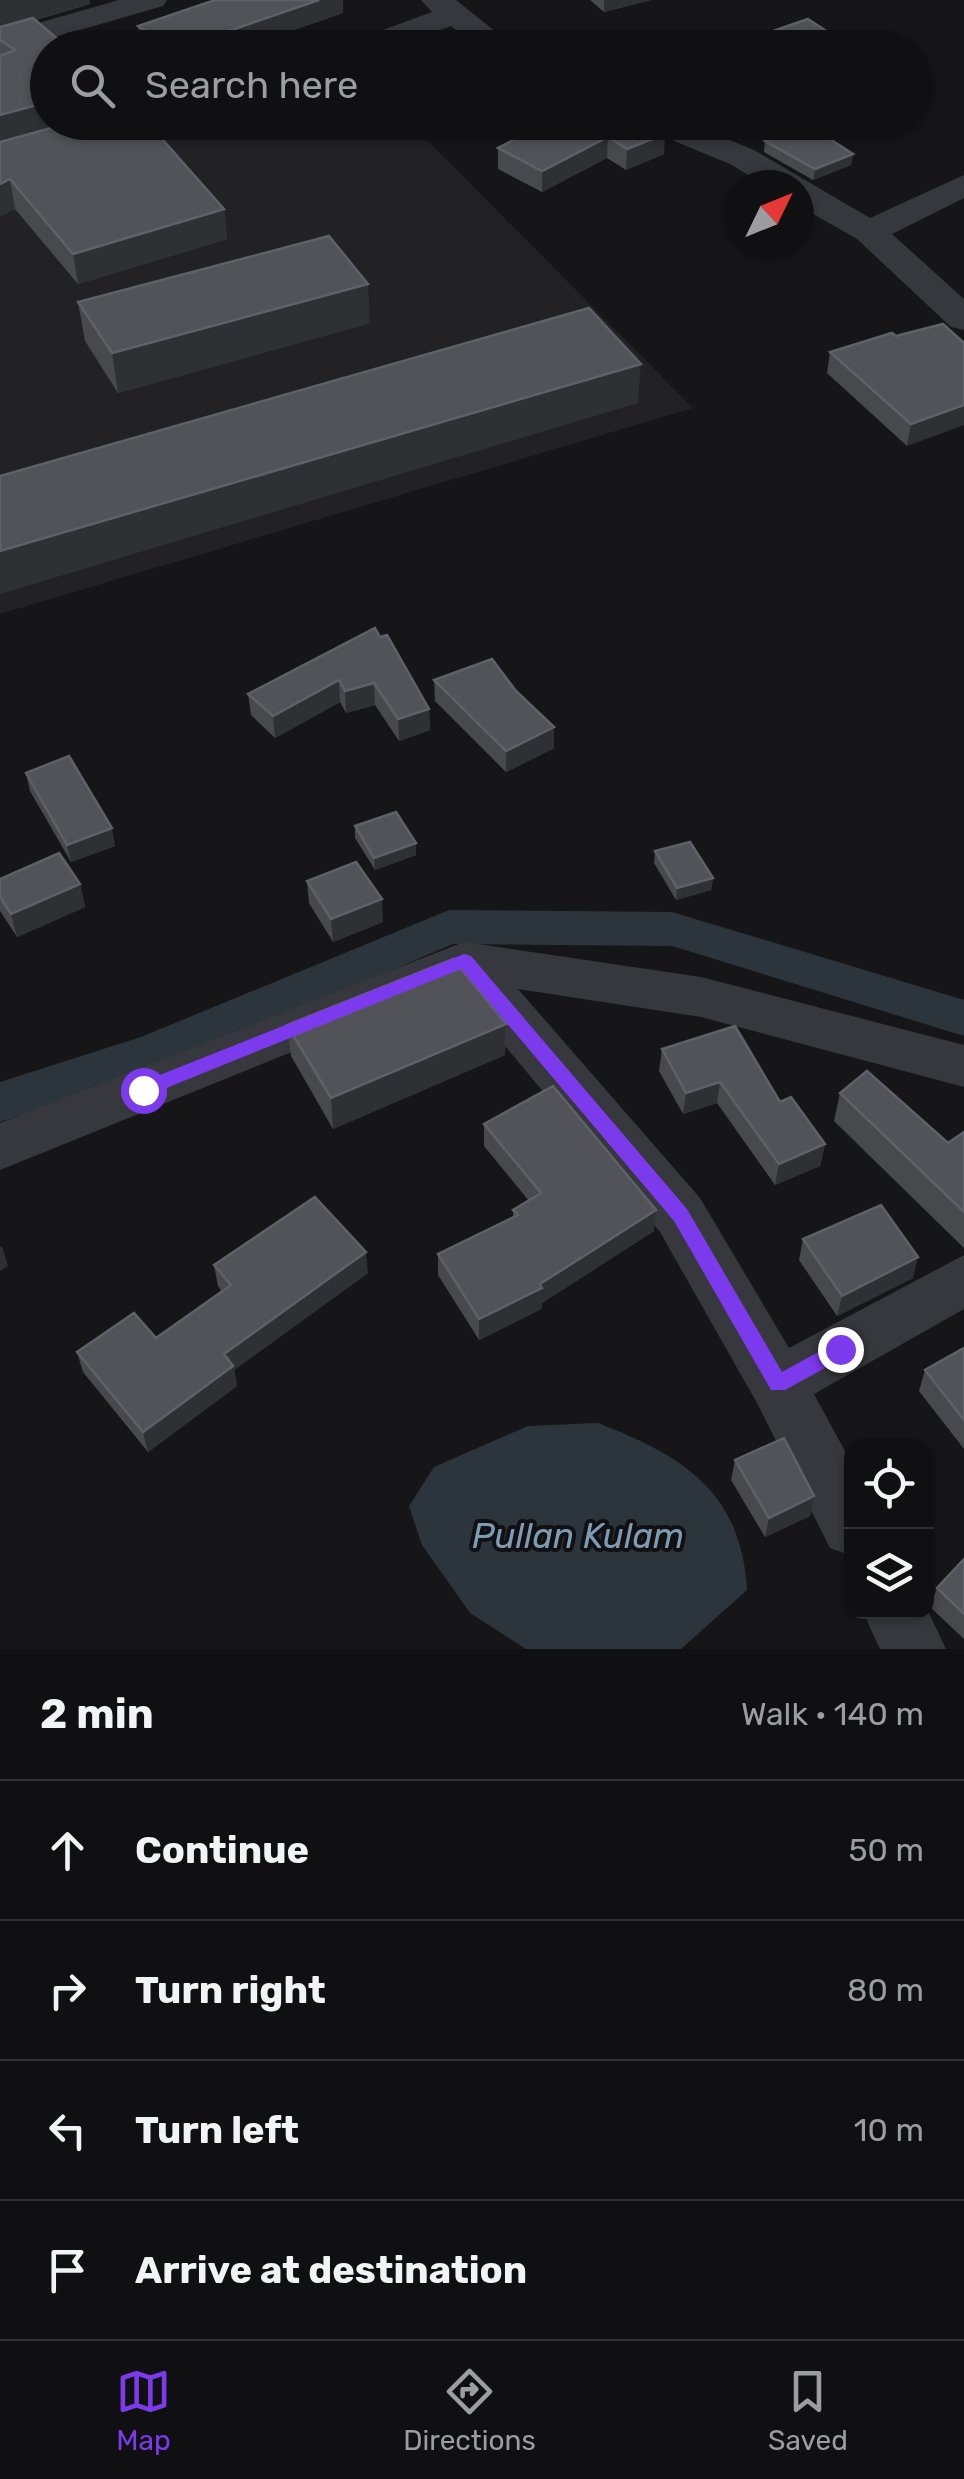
<!DOCTYPE html>
<html lang="en">
<head>
<meta charset="utf-8">
<style>
	:root { --surface:#101012; --page:#19191b; --text:#f1f3f6; --muted:#9c9d9f; --line:#303032; --accent:#7c3aed }
	body { margin:0; font-family:Rubik,sans-serif; background:var(--page); color:var(--text) }
	.controls { position:absolute; right:30px; bottom:30px; display:grid; overflow:hidden; border-radius:20px; box-shadow:0 2px 8px #0004 }
	.controls button { width:90px; height:90px; display:grid; place-items:center; padding:0; border:0; border-bottom:2px solid var(--line); background:var(--surface); color:var(--text); font:50px sans-serif }
	.compass { position:absolute; left:724px; top:170px; width:90px; height:90px; border-radius:50%; background:var(--surface); box-shadow:0 2px 8px #0004; rotate:47deg }
	.stop { position:absolute; width:30px; height:30px; margin:-22px; border:8px solid #7c3aed; border-radius:50%; background:#fff }
	.stop.end { background:#7c3aed; border-color:#fff; box-shadow:0 2px 10px #0008 }
	.list { margin:0; padding:0; list-style:none }
	h2 { display:flex; justify-content:space-between; align-items:center; height:130px; margin:0; padding:0 40px; font-size:42px }
	h2 small { font-size:32px; font-weight:400; color:var(--muted) }
	.list li { display:grid; grid-template-columns:65px 1fr auto; gap:30px; align-items:center; box-sizing:border-box; height:140px; padding:0 40px; border-top:2px solid var(--line) }
	.list b { display:block; font-size:38px; white-space:nowrap }
	.list em { font-size:32px; font-style:normal; color:var(--muted) }
	.icon { flex:none; width:55px; height:55px; fill:none; stroke:currentColor; stroke-width:2; stroke-linecap:round; stroke-linejoin:round }
	.map { position:relative; flex:none; width:964px; height:1649px; overflow:hidden }
	.search { position:absolute; background:var(--surface); box-shadow:0 2px 8px #0004; left:30px; right:30px; top:30px; height:110px; display:flex; align-items:center; gap:25px; box-sizing:border-box; padding:0 35px; border-radius:55px; color:var(--muted); font-size:38px }
	.sheet { height:690px; background:var(--surface) }
	nav { display:flex; justify-content:space-around; align-items:center; box-sizing:border-box; height:140px; border-top:2px solid var(--line); background:var(--surface); font-size:28px; color:var(--muted) }
	nav a { display:grid; justify-items:center; gap:5px }
	nav .on { color:var(--accent) }
	.map>svg:first-child { display:block }
	.built { fill:#222225 }
	.water { fill:#2c353c }
	.lines { fill:none; stroke-linecap:round; stroke-linejoin:round }
	.canal { fill:#2c353c; fill-rule:evenodd }
	.minor { fill:#37383d; fill-rule:evenodd }
	.wall { fill:#47494d }
	.shaded-wall { fill:#2f3033 }
	.building { fill:#525359; stroke:#5f6168; stroke-width:2.5 }
	.route { fill:#7c3aed }
	.labels { text-anchor:middle; stroke-width:8; stroke-linejoin:round; paint-order:stroke }
	.near-water-label { font-size:35px; font-style:italic; fill:#7f9bb3; stroke:#111113 }
</style>
</head>
<body>
<div class="map">
<svg width="964" height="1649" viewBox="0 0 964 1649">
	<rect width="100%" height="100%" fill="#161618"/>
	<path class="built" d="M68 123H410L693 408 0 614V141Z"/>
	<path class="water" d="M598 1423C683 1456 741 1491 747 1590L681 1649H526L470 1613 422 1545 409 1506 434 1467 528 1426Z"/>
	<g class="lines">
		<path class="canal" d="M449 910 672 912 964 1000V1036L672 946 453 944 173 1064 0 1122V1082L141 1037Z"/>
		<path class="minor" d="M119 0H167L163 6 0 53V34Z
			M421 0H456L516 48H480L451 26 394 48H349L353 41 432 12Z
			M641 122H687L754 150 870 218 964 175V198L892 234 964 299V330L951 327 857 239 799 206V185H765L730 164 645 129Z
			M464 942 701 977 964 1045V1087L701 1017 518 989 700 1198 789 1348 964 1255V1309L814 1394 852 1464V1556L830 1548 757 1403 660 1232 455 986 0 1170V1123Z
			M926 1607 946 1649H880L863 1612H926Z"/>
	</g>
	<path class="wall" d="M0 0H89L90 4 36 20 48 122 224 209 227 239 78 284 15 209 0 216Z
		M590 0H651L604 12Z
		M343 13 242 48 141 47 138 26Z
		M539 122H647L664 154 626 170 607 158 542 192 498 169V148L539 127Z
		M765 141 853 154 851 165 813 180 764 152Z
		M78 302 370 323 118 393 85 341Z
		M943 324 907 446 827 373 830 352Z
		M380 637 429 709 430 730 399 741 375 705 346 713 340 702 275 738 251 715 248 694Z
		M434 680 516 691 554 727V748L506 772 435 701Z
		M26 773 115 846 71 862 30 791Z
		M355 826 416 843V855L375 870 355 838Z
		M655 851 713 878 711 890 676 900 654 863Z
		M0 879 80 884 85 907 17 937 0 911Z
		M307 881 383 922 333 942 309 903Z
		M506 1024 505 1055 333 1129 291 1056 287 1025Z
		M662 1049 780 1102 825 1144 820 1166 775 1185 717 1103 683 1114 659 1071Z
		M840 1093 948 1143 964 1132V1248L834 1121Z
		M484 1124 654 1231 542 1303 541 1309 479 1340 438 1275V1254L513 1218V1210L529 1201 484 1146Z
		M803 1239 913 1278 837 1316 799 1260Z
		M214 1265 368 1273 234 1370 237 1386 148 1452 83 1372 77 1352 156 1338 222 1292 218 1286Z
		M964 1348V1449L919 1391 925 1370Z
		M735 1460 810 1516 765 1537 731 1480Z
		M964 1559V1639L930 1607 937 1588Z"/>
	<path class="shaded-wall" d="M0 0H89L90 4 0 30Z
		M319 0H343V13L242 48H179Z
		M604 0H651L604 12Z
		M48 102V122H80L0 146V115Z
		M665 134 664 154 626 170 627 149Z
		M608 137 607 158 542 192V171Z
		M853 154 851 165 813 180 815 169Z
		M10 179 15 209 0 216V184Z
		M224 209 227 239 78 284 73 254Z
		M368 284 370 323 118 393 112 353Z
		M641 364 638 403 0 594V551Z
		M964 405V425L907 446 911 424Z
		M339 680 340 702 275 738 273 716Z
		M374 683 375 705 346 713 345 691Z
		M429 709 430 730 399 741 398 719Z
		M554 727V748L506 772V751Z
		M112 828 115 846 71 862 67 845Z
		M416 843V855L375 870 374 858Z
		M713 878 711 890 676 900 677 888Z
		M80 884 85 907 17 937 11 914Z
		M382 899 383 922 333 942 331 919Z
		M506 1024 505 1055 333 1129 331 1098Z
		M720 1082 717 1103 683 1114 686 1093Z
		M825 1144 820 1166 775 1185 779 1164Z
		M656 1210 654 1231 542 1303 541 1309 479 1340V1319L540 1284Z
		M2 1246 8 1266 0 1271V1247Z
		M366 1252 368 1273 234 1370 237 1386 148 1452 143 1432 224 1354Z
		M918 1257 913 1278 837 1316 842 1296Z
		M814 1496 810 1516 765 1537 769 1518Z"/>
	<path class="building" d="M215 0H319L179 48H172L138 26Z
		M33 18 68 48H48V102L0 115V56L15 50 0 40V27Z
		M808 19 849 46 724 48Z
		M73 122H147L224 209 73 254 10 179 0 184V142Z
		M548 122H647L665 134 627 149 608 137 542 171 498 148Z
		M805 123 853 154 815 169 765 141Z
		M329 236 368 284 112 353 78 302Z
		M589 308 641 364 0 551V476Z
		M943 324 964 343V405L911 424 830 352 892 333 896 336Z
		M375 628 380 637 387 635 429 709 398 719 374 683 345 691 339 680 273 716 248 694Z
		M492 659 516 691 554 727 506 751 434 680Z
		M69 756 112 828 67 845 26 773Z
		M396 812 416 843 374 858 355 826Z
		M690 842 713 878 677 888 655 851Z
		M59 853 80 884 11 914 0 897V879Z
		M356 862 382 899 331 919 307 881Z
		M453 959 506 1024 331 1098 287 1025Z
		M735 1026 780 1102 791 1097 825 1144 779 1164 720 1082 686 1093 662 1049Z
		M867 1071 948 1143 964 1132V1212L840 1093Z
		M553 1086 656 1210 540 1284 542 1288 479 1319 438 1254 518 1215 513 1210 541 1193 484 1124Z
		M315 1197 366 1252 224 1354 233 1366 143 1432 77 1352 134 1313 156 1338 231 1285 214 1265Z
		M881 1205 918 1257 842 1296 803 1239Z
		M964 1348V1420L925 1370Z
		M784 1438 814 1496 769 1518 735 1460Z
		M964 1559V1614L937 1588Z"/>
	<path class="route" d="M464 954 471 956 687 1209 782 1372 840 1340 847 1343V1356L785 1390H771L674 1221 461 969 149 1095H137L134 1090 137 1084Z"/>
	<g class="labels">
		<g class="near-water-label">
			<text x="578" y="1548">Pullan Kulam</text>
		</g>
	</g>
</svg>
<div class="controls">
<button><svg class="icon" aria-label="locate" viewBox="0 0 24 24"><circle cx="12" cy="12" r="6"/><path d="M12 2v4M12 18v4M2 12h4M18 12h4"/></svg></button>
<button><svg class="icon" aria-label="layers" viewBox="0 0 24 24"><path d="M12 4l9 5-9 5-9-5zM3 14l9 5 9-5"/></svg></button>
</div>
<svg class="compass" viewBox="-18 -18 36 36"><path d="M0-13l5 13h-10z" fill="#e53935"/><path d="M0 13l5-13h-10z" fill="#9c9d9f"/></svg>
<div class="stop" style="left:143px;top:1090px"></div>
<div class="stop end" style="left:840px;top:1349px"></div>
<div class="search"><svg class="icon" aria-label="search" viewBox="0 0 24 24"><circle cx="10" cy="10" r="6"/><path d="M15 15l6 6"/></svg>Search here</div>
</div>
<section class="sheet">
<h2>2 min<small>Walk · 140 m</small></h2>
<ul class="list">
<li><svg class="icon" aria-label="ahead" viewBox="0 0 24 24"><path d="M12 20V5M6 11l6-6 6 6"/></svg><div><b>Continue</b></div><em>50 m</em></li>
<li><svg class="icon" aria-label="right" viewBox="0 0 24 24"><path d="M7 20v-9h11M14 6l5 5-5 5"/></svg><div><b>Turn right</b></div><em>80 m</em></li>
<li><svg class="icon" aria-label="left" viewBox="0 0 24 24"><path d="M17 20v-9H6M10 6l-5 5 5 5"/></svg><div><b>Turn left</b></div><em>10 m</em></li>
<li><svg class="icon" aria-label="arrive" viewBox="0 0 24 24"><path d="M6 21V4h12l-3 4 3 4H6"/></svg><div><b>Arrive at destination</b></div></li>
</ul>
</section>
<nav>
<a class="on"><svg class="icon" aria-label="map" viewBox="0 0 24 24"><path d="M3 6l6-2 6 2 6-2v14l-6 2-6-2-6 2zM9 4v14M15 6v14"/></svg>Map</a>
<a><svg class="icon" aria-label="directions" viewBox="0 0 24 24"><path d="M12 3l9 9-9 9-9-9zM9 14v-3h6M13 9l2 2-2 2"/></svg>Directions</a>
<a><svg class="icon" aria-label="saved" viewBox="0 0 24 24"><path d="M7 4h10v16l-5-4-5 4z"/></svg>Saved</a>
</nav>
</body>
</html>
